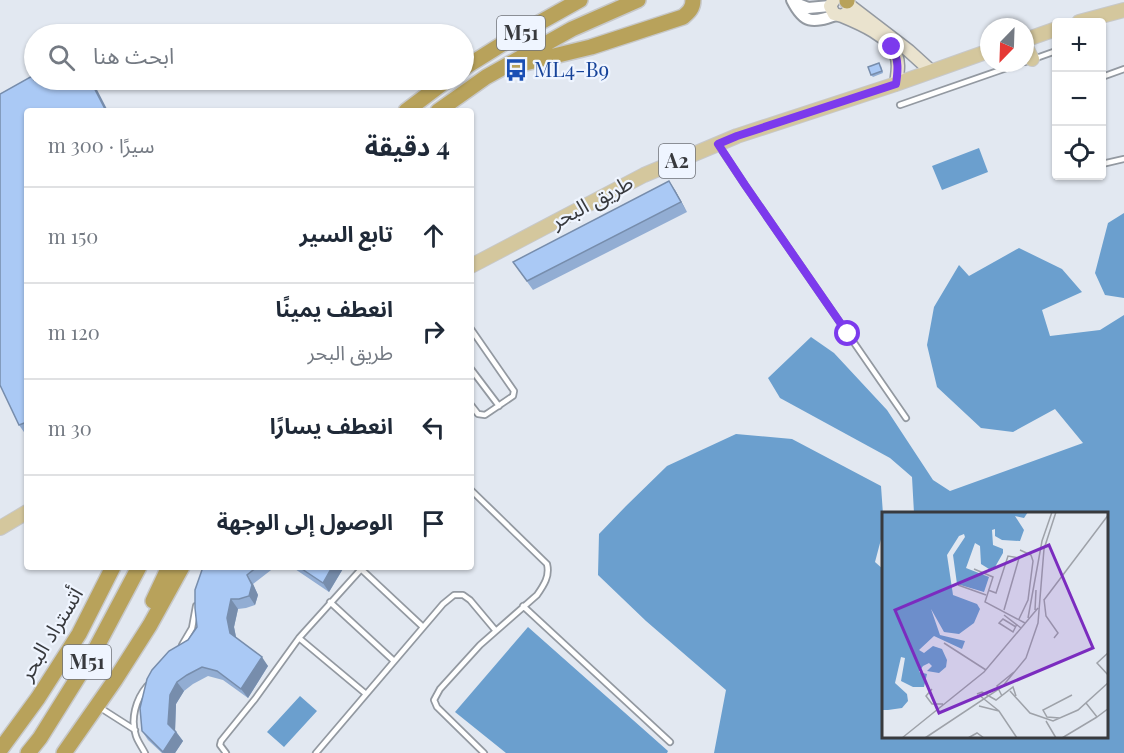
<!DOCTYPE html>
<html lang="ar">
<head>
<meta charset="utf-8">
<style>
	:root { --surface:#fff; --page:#f6f6f7; --text:#1f2937; --muted:#747a83; --line:#e0e1e3 }
	body { margin:0; font-family:"Playfair Display","Noto Sans Arabic",serif; background:var(--page); color:var(--text); direction:rtl }
	.controls { position:absolute; right:18px; top:18px; display:grid; overflow:hidden; border-radius:6px; box-shadow:0 2px 4px #0004 }
	.controls button { width:54px; height:54px; display:grid; place-items:center; padding:0; border:0; border-bottom:2px solid var(--line); background:var(--surface); color:var(--text); font:30px sans-serif }
	.compass { position:absolute; left:980px; top:18px; width:54px; height:54px; border-radius:50%; background:var(--surface); box-shadow:0 2px 4px #0004; rotate:203deg }
	.stop { position:absolute; width:18px; height:18px; margin:-14px; border:4px solid #7c3aed; border-radius:50%; background:#fff }
	.stop.end { background:#7c3aed; border-color:#fff; box-shadow:0 2px 6px #0008 }
	.list { margin:0; padding:0; list-style:none }
	h2 { display:flex; justify-content:space-between; align-items:center; height:78px; margin:0; padding:0 24px; font-size:26px }
	h2 small { font-size:20px; font-weight:400; color:var(--muted) }
	.list li { display:grid; grid-template-columns:39px 1fr auto; gap:18px; align-items:center; box-sizing:border-box; height:96px; padding:0 24px; border-top:2px solid var(--line) }
	.list b { display:block; font-size:22px; white-space:nowrap }
	.list p { margin:0; font-size:20px; white-space:nowrap; color:var(--muted) }
	.list em { font-size:20px; font-style:normal; color:var(--muted) }
	.icon { flex:none; width:33px; height:33px; fill:none; stroke:currentColor; stroke-width:2; stroke-linecap:round; stroke-linejoin:round }
	.map { position:relative; flex:none; width:1124px; height:753px; overflow:hidden; direction:ltr }
	.search { position:absolute; background:var(--surface); box-shadow:0 2px 4px #0004; left:24px; top:24px; width:450px; height:66px; display:flex; align-items:center; gap:15px; box-sizing:border-box; padding:0 21px; border-radius:33px; color:var(--muted); font-size:22px }
	.panel { position:absolute; background:var(--surface); box-shadow:0 2px 4px #0004; left:24px; top:108px; width:450px; height:462px; border-radius:6px; direction:rtl }
	.map>svg:first-child { display:block }
	.water { fill:#6b9fce }
	.lines { fill:none; stroke-linecap:round; stroke-linejoin:round }
	.service-casing { stroke:#9399a1; stroke-width:8 }
	.tertiary-casing { stroke:#9399a1; stroke-width:14 }
	.secondary-casing { stroke:#9399a1; stroke-width:15 }
	.primary-casing { stroke:#c7c8c9; stroke-width:16 }
	.motorway-casing { stroke:#c7c8c9; stroke-width:18 }
	.service { stroke:#fff; stroke-width:4.5 }
	.tertiary { stroke:#fff; stroke-width:10 }
	.secondary { stroke:#eae3ce; stroke-width:12 }
	.primary { stroke:#d4c79d; stroke-width:14 }
	.motorway { stroke:#b8a25b; stroke-width:15 }
	.wall { fill:#92add3 }
	.shaded-wall { fill:#778dac }
	.building { fill:#aac9f5; stroke:#778dac; stroke-width:1.5 }
	.route { stroke:#7c3aed; stroke-width:8 }
	.labels { text-anchor:middle; stroke-width:4.5; stroke-linejoin:round; paint-order:stroke }
	.shield { fill:#eff5ff; stroke:#6f7278; stroke-width:1.5 }
	.shield-label { font-size:20px; font-weight:bold; fill:#383a3e }
	.transit-label { font-size:21px; fill:#164399; stroke:#eff5ff; text-anchor:start }
	.street-label { font-size:21px; fill:#383a3e; stroke:#eff5ff }
	.inset-road { fill:none; stroke:#9ea2a9; stroke-width:1.5 }
	.view { fill:#7b2cbf; fill-opacity:0.15; stroke:#7b2cbf; stroke-width:3 }
	.inset-edge { fill:none; stroke:#383a3e; stroke-width:3 }
</style>
</head>
<body>
<div class="map">
<svg width="1124" height="753" viewBox="0 0 1124 753">
	<rect width="100%" height="100%" fill="#e2e8f1"/>
	<path class="water" d="M979 148 988 172 942 190 932 166Z
		M1124 213V298L1105 295 1095 273 1108 223Z
		M1019 248 1062 269 1082 292 1042 310 1050 336 1100 330 1124 315V753H714L726 690 646 621 598 575 599 534 626 506 667 466 736 434 792 439 881 486 884 528 875 562 884 570V602L882 630 884 664V736H1108V513H914L912 477 890 458 780 398 768 378 811 337 834 353 887 410 933 480 950 491 1083 443 1055 409 1013 432 981 428 937 387 927 345 934 307 959 265 969 276Z
		M528 627 668 751 667 753H506L455 712Z
		M300 696 317 711 284 747 267 732Z"/>
	<g class="lines">
		<g class="service-casing">
			<path id="service" d="M1025 62 1056 51
				M1102 77 1124 69
				M900 105 1021 63
				M719 146 745 185 906 418
				M1102 164 1124 159
				M471 329 514 391 513 396 485 415 478 414 471 405
				M471 369 499 406
				M471 490 547 564C550 576 544 585 537 595L480 645 440 689 434 700 437 707 484 753
				M361 569 423 627
				M330 602 394 661
				M523 606 670 742
				M299 638 366 694
				M182 645 192 628 196 606
				M99 707 135 730
				M145 753C142 747 138 742 136 736 130 719 136 699 147 686
				M226 753 220 745 221 741 255 699 299 638 363 567
				M316 753 443 604 454 595H463L470 600 496 631"/>
		</g>
		<g class="tertiary-casing">
			<path id="tertiary" d="M792 0C804 24 812 23 836 15
				M793 2 808 8 830 6"/>
		</g>
		<g class="secondary-casing">
			<path id="secondary" d="M834 0 830 6 834 14 842 16 848 12
				M849 5 909 51 931 71
				M842 16C859 23 890 36 896 55 900 64 897 75 896 84"/>
		</g>
		<g class="primary-casing">
			<path id="primary" d="M1079 22 1124 10
				M1025 40 1056 29
				M1025 45 1032 59
				M471 266 644 175 737 136 896 84 989 51
				M0 528 27 512"/>
		</g>
		<g class="motorway-casing">
			<path id="motorway" d="M847 1V0
				M521 64 591 47 683 17C689 12 693 8 693 0
				M464 68 507 41 580 0
				M406 111 447 80
				M438 111 486 77 572 29 638 0
				M153 601 169 567
				M0 750 38 698 79 634 113 567
				M28 753 40 738 95 650 139 567
				M64 753 115 680 150 625 182 567"/>
		</g>
		<use href="#service" class="service"/>
		<use href="#tertiary" class="tertiary"/>
		<use href="#secondary" class="secondary"/>
		<use href="#primary" class="primary"/>
		<use href="#motorway" class="motorway"/>
	</g>
	<path class="wall" d="M881 66 883 73 873 77 871 75Z
		M27 111V434L26 435 19 425Z
		M675 190 687 212 533 290 513 262Z
		M203 567H280H275L253 584 258 595 255 605 246 608 238 609 234 627 236 637 268 666 248 698 223 680 208 676 193 684 184 691 176 704 175 730 183 741 175 753H162L148 740 142 731 188 640 197 627Z
		M292 567H344L329 592Z"/>
	<path class="shaded-wall" d="M90 80H92L108 111H106Z
		M669 181 675 190 687 212 681 202Z
		M332 567H344L329 592 323 583Z
		M247 575 253 584 258 595 255 605 249 596Z
		M231 599 238 609 234 627 237 642 230 633 227 618Z
		M262 657 268 666 248 698 241 689Z
		M177 682 184 691 176 704 175 733 168 724 170 695Z
		M176 732 183 741 175 753H164L163 752Z"/>
	<path class="building" d="M879 63 882 71 871 75 868 67Z
		M34 75V80H90L106 111H27V422L19 425 0 385V94Z
		M669 181 681 202 527 281 513 262Z
		M203 567H257L247 575 252 585 249 596 239 599H231L227 618 230 633 262 657 241 689 217 671 202 667 187 675 177 682 170 695 168 724 176 732 163 752 142 731 140 708 147 679 152 670 169 651 188 640 197 627 195 608V590Z
		M299 567H332L323 583Z"/>
	<g class="lines">
		<path class="route" d="M848 334 745 185 718 144 737 136 896 84C898 71 899 59 892 47"/>
	</g>
	<defs>
		<g id="bus-bare" transform="scale(1.8)"><path d="M-5-6H5V4H4V6H2V4H-2V6H-4V4H-5ZM-3.5-4V0h7V-4ZM-3.5 1.2v1.5H-2V1.2ZM2 1.2v1.5H3.5V1.2Z" fill="#1a4fb4" stroke="#eff5ff" stroke-width="2.5" paint-order="stroke"/></g>
	</defs>
	<g fill-rule="evenodd">
		<use href="#bus-bare" x="516" y="70"/>
	</g>
	<g class="labels">
		<g class="shield">
			<rect x="497" y="16" width="48" height="34" rx="4.5"/>
			<rect x="659" y="144" width="36" height="34" rx="4.5"/>
			<rect x="63" y="645" width="48" height="34" rx="4.5"/>
		</g>
		<g class="shield-label">
			<text x="521" y="40">M51</text>
			<text x="677" y="168">A2</text>
			<text x="87" y="669">M51</text>
		</g>
		<g class="transit-label">
			<text x="534" y="77">ML4-B9</text>
		</g>
		<g class="street-label">
			<text transform="translate(592 202) rotate(-28)" y="7">طريق البحر</text>
			<text transform="translate(51 634) rotate(-59)" y="7">أتستراد البحر</text>
		</g>
	</g>
	<g transform="translate(882 512)">
		<rect width="226" height="226" fill="#e2e8f1"/>
		<path d="M0 0H146L142 6 133 4 142 18 138 29 120 28 113 24V17L110 18 111 33 121 37V41L113 55 107 57 99 52 98 34 93 31 84 56 107 65 102 80 75 72 71 43 83 25 82 22 77 24 65 43 71 83 95 92 98 97 92 111 77 122 62 120 49 97 58 123 83 129 80 137 52 124 37 138 42 141 51 134 60 137 65 148 64 155 57 161 45 159 50 154 47 151 41 154 37 160 45 162 42 175H31L19 169 23 146 19 145 13 171 25 182 26 189 20 196 6 198H0Z" fill="#6b9fce"/>
		<path class="inset-road" d="M92 57 111 65 103 90 143 111M76 73 104 83M106 78 114 81 126 44 137 46 122 98M162 87 164 104 176 121 172 126M162 88 227 2M153 98 154 78M122 103 139 116M146 106 160 29 170 0M137 107 146 88 151 49 149 43 138 38M134 115 121 107 117 111 131 120 135 112M62 131 104 158M227 140 215 151 227 164M50 177 44 184 50 192H61M128 179 148 201 171 209 196 198 227 170M95 182 100 180 114 188 131 175 134 184M97 183 117 199 135 226M120 184 115 174 132 160M204 191 215 205 227 196M97 194 117 199M178 206 165 205 161 198 190 183M164 209 174 226M20 226 102 160 156 96M43 226 120 175 144 146 156 111 162 37 174 0M86 226 95 221 102 226M180 226 215 205"/>
		<path class="view" d="M167 33 211 136 57 201 13 98Z"/>
		<rect width="226" height="226" class="inset-edge"/>
	</g>
</svg>
<div class="controls">
<button>+</button>
<button>−</button>
<button><svg class="icon" aria-label="locate" viewBox="0 0 24 24"><circle cx="12" cy="12" r="6"/><path d="M12 2v4M12 18v4M2 12h4M18 12h4"/></svg></button>
</div>
<svg class="compass" viewBox="-18 -18 36 36"><path d="M0-13l5 13h-10z" fill="#e53935"/><path d="M0 13l5-13h-10z" fill="#747a83"/></svg>
<div class="stop" style="left:848px;top:334px"></div>
<div class="stop end" style="left:892px;top:47px"></div>
<div class="search"><svg class="icon" aria-label="search" viewBox="0 0 24 24"><circle cx="10" cy="10" r="6"/><path d="M15 15l6 6"/></svg>ابحث هنا</div>
<section class="panel">
<h2>4 دقيقة<small>سيرًا · 300 m</small></h2>
<ul class="list">
<li><svg class="icon" aria-label="ahead" viewBox="0 0 24 24"><path d="M12 20V5M6 11l6-6 6 6"/></svg><div><b>تابع السير</b></div><em>150 m</em></li>
<li><svg class="icon" aria-label="right" viewBox="0 0 24 24"><path d="M7 20v-9h11M14 6l5 5-5 5"/></svg><div><b>انعطف يمينًا</b><p>طريق البحر</p></div><em>120 m</em></li>
<li><svg class="icon" aria-label="left" viewBox="0 0 24 24"><path d="M17 20v-9H6M10 6l-5 5 5 5"/></svg><div><b>انعطف يسارًا</b></div><em>30 m</em></li>
<li><svg class="icon" aria-label="arrive" viewBox="0 0 24 24"><path d="M6 21V4h12l-3 4 3 4H6"/></svg><div><b>الوصول إلى الوجهة</b></div></li>
</ul>
</section>
</div>
</body>
</html>
